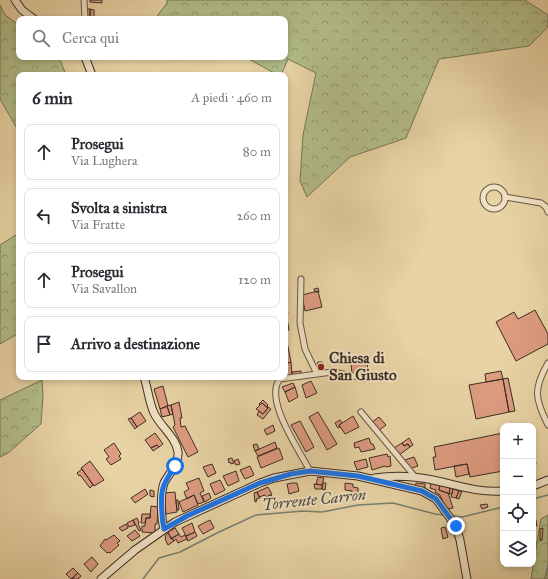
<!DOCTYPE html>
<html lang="it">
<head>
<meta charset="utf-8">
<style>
	:root { --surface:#fff; --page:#f2f2f3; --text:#2b2b33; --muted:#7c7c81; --line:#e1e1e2 }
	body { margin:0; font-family:"IM FELL Great Primer",serif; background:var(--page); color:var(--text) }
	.controls { position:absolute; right:12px; bottom:12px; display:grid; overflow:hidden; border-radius:8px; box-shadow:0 2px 6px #0003 }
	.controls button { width:36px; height:36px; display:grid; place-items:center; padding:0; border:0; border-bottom:1px solid var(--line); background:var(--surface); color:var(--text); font:20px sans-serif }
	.stop { position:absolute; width:12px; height:12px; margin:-9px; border:3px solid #1a73e8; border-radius:50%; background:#fff }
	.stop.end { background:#1a73e8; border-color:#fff; box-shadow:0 1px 4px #0008 }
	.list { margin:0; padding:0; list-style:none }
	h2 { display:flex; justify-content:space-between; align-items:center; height:52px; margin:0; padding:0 16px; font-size:17px }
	h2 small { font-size:13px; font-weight:400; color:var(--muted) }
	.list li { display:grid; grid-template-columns:26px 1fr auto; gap:12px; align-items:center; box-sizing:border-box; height:56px; margin:0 8px 8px; padding:0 8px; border:1px solid var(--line); border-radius:8px }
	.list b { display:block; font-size:15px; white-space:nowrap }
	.list p { margin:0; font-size:13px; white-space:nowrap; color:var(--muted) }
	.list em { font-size:13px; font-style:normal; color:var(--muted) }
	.icon { flex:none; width:22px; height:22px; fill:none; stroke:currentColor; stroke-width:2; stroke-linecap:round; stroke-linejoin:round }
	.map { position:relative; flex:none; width:548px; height:579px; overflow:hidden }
	.search { position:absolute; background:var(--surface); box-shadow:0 2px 6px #0003; left:16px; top:16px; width:272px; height:44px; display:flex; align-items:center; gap:10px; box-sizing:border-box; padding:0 14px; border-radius:8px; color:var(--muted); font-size:15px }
	.panel { position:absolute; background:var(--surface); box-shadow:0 2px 6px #0003; left:16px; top:72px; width:272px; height:308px; border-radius:8px }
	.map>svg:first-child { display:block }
	.forest { fill:url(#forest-crowns); stroke:#787657 }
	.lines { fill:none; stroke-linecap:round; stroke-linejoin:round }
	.stream { stroke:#748171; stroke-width:1.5 }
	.building { fill:#dd9b80; stroke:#3e2e25 }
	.street-casing { stroke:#685745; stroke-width:7 }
	.secondary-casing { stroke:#3e2e25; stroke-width:9 }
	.street { stroke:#f0e2c4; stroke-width:5 }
	.secondary { stroke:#f0e2c4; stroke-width:7 }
	.route { stroke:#1a73e8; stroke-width:5 }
	.poi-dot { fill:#8f2418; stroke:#f0e2c4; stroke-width:1.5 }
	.labels { text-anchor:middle; stroke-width:3.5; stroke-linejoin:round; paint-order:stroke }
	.poi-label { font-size:15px; font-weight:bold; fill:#3e2e25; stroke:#f0e2c4; text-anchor:start }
	.water-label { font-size:16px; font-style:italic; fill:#504a3e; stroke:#f0e2c4 }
</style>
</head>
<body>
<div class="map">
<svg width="548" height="579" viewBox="0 0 548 579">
	<defs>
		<pattern id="forest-crowns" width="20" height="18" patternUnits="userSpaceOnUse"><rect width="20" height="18" fill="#b2bd89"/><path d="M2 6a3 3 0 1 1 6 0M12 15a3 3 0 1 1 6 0" fill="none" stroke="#929a70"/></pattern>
	</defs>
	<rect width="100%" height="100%" fill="#e8d3a4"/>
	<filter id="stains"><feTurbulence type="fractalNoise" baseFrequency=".005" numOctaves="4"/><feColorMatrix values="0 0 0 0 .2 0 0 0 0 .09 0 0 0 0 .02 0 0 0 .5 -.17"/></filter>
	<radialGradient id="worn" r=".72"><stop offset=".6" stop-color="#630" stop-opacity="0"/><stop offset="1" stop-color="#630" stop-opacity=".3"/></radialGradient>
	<path class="forest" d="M167 0H525L548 15V27L529 46 439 59 406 138 350 157 307 197 300 181 303 135 316 73 288 59 281 75H278L245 57H285V19H155L167 3Z
		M0 5 5 15 19 25V57H59L66 75H19V132L0 99Z
		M19 233V333L0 344V245Z
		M42 380 43 396 41 424 8 453 0 457V400Z
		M548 515V579H531L541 519Z"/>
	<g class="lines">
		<path class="stream" d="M533 499 548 495
			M453 516 462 517 503 507
			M143 579 159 558 180 552 217 533 256 515 303 511 322 512 358 505 393 503 435 514 445 515
			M545 579 548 565"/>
	</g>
	<path class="building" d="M90 0H102V3L90 2Z
		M86 9H90V19H86Z
		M90 9 94 10V19H90Z
		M318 288 319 292H315L314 289Z
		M318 291 322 307 305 311 302 295Z
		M285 307H286L288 313H286L289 330 285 331Z
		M535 310 548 334V344L516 361 496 322 514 312 518 319Z
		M285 331 288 347 285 348Z
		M288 347 291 362 285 364V348Z
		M356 361H367L368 372 352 374 351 363Z
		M291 362 292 376 285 377V364Z
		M318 362H322L323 363 324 370 319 372 317 364Z
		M301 371V374L292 376V372Z
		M501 371 503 379 486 382 485 374Z
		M508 378 515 411 509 412 503 379Z
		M503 379 509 412 476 419 469 385Z
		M311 381 317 393 306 398 302 385Z
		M293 383 295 387 285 392 282 387Z
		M163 386 168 406 160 409 154 389Z
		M295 387 298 397 289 402 285 392Z
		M263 400 268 405 267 406 271 409 263 419 257 415 259 411 263 414 268 408 262 403 260 405 259 404Z
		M179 402 182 418H180L181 427 185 426 198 452 188 457 173 427 175 425 171 405Z
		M262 403 268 408 263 414 256 409Z
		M171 405 173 414 170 415 167 406Z
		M167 406 170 415 162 417 160 409Z
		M140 412 146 421 137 427 131 418Z
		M318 412 337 444 327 450 309 417Z
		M353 416 359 427 345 434 339 425Z
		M379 417 386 425 378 431 371 423Z
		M131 418 137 427 135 429 128 419Z
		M340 420 342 423 339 425 340 427 338 428 335 423Z
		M300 421 314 447 306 452 291 425Z
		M273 425 275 431 267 435 264 430Z
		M155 433 163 444 159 447 157 445 151 448 145 440Z
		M503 433V471L470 477 467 464 435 470 433 457H436L434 447Z
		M369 438 371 444H373L375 449 361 452 359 447 355 448 354 443Z
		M409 438 413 445 410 447 408 444 404 446 402 443Z
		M275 442 277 448 258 456 255 451Z
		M114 443 121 454 119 456 121 459 111 465 106 459 109 457 104 450Z
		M402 443 404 446 408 444 410 447 399 455 394 448Z
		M257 444 259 449 255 451 253 445Z
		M157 445 159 447 153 451 151 448Z
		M279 448 283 459 261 468 257 457Z
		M533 451 536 464 533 465Z
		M387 454 388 457 390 456 391 466 386 467 385 466 372 470 369 458Z
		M414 457 418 466 409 469 405 460Z
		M232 458 234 463 231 464 230 462 229 463 228 459Z
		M238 459 240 464 236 465 234 461Z
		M366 459 368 467 357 470 354 462Z
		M90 461 104 480 94 486 81 468Z
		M212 464 216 473 208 477 203 467Z
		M467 464 469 474 456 477 454 466Z
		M250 466 254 475 245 479 240 470Z
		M82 469 93 485 90 488 80 475 79 476 77 473Z
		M236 471 239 481 228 486 223 476Z
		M318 477 324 478 322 485 316 484Z
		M199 478 204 491 200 493 204 502 198 504 194 495 187 499 184 492 189 489 186 483Z
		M220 480 225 490 215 495 210 484Z
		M292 483H297L299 491 289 494 287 484Z
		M323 483H326L325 490 322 489Z
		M345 483 353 484V487L358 488V495L351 494 352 491 345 490Z
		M416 483 425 484V488L415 487Z
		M431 483 440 485 439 490 448 493 453 508 446 509 440 495 435 492 436 490 430 488Z
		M314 484 322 485V489H315Z
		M440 485 450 488 449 494 439 490Z
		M268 487 272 494 266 497 265 495 259 497 257 492Z
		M450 488 453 489 452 494H449Z
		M145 489 148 494 135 503 131 498Z
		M453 489 459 491 456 498 451 497Z
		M150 490 154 491V497L150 496Z
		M459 491H462L459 499 456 498Z
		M175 492 177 512 166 514 164 493Z
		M257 492 260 498 256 499 257 501 255 502 254 493Z
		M209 493 211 498 205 502 202 496Z
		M194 495 198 505 183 512 179 502Z
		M271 495 273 498 268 500 266 497Z
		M176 500H178L179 510H177Z
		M487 504 488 507 482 509 480 505Z
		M151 506 158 507 157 524H155V533L142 532V526H145L146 518H150Z
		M142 514H150V518H146L145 523H141Z
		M137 518 139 523 138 524 141 530 139 531 133 520Z
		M133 520 135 525 129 527 127 523Z
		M210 520 214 528 203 534 198 526Z
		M533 520H536L537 526H533Z
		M192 523 195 532 186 536 182 528Z
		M126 524 128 528 122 531 119 528Z
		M445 527 448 537 443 539 441 528Z
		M175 528 179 534 171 539 168 532Z
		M543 528 542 540 540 541V529Z
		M135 530 140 536 132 541 127 536Z
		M195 532 197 536 188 541 186 536Z
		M168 533 174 541 168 545 165 539 166 538 165 536Z
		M179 534 181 537 185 535 187 539 178 543 176 539 174 541 172 538Z
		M114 535 120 541 117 543 119 545 110 553 108 552 107 553 100 546 105 539 106 540Z
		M533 536H535L536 544H533Z
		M92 557 98 564 91 572 84 564Z
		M73 568 78 573 71 579 66 574Z
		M78 573 81 576 78 579H72Z"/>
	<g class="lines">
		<g class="street-casing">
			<path id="street" d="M84 0 85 19
				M483 198a11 11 0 1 1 22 0a11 11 0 1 1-22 0Z
				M505 197 541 203 546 207 548 212
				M301 279 300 323 305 349 317 374
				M548 363C533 389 535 399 548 425
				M361 412 416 478
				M310 471C300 451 263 399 280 379L332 372 364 378"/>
		</g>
		<g class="secondary-casing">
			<path id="secondary" d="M15 0 22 10 34 19
				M85 57 92 75
				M144 377C148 389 149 402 154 413 160 426 176 437 178 452 179 465 169 473 164 483 160 494 161 518 164 529
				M375 478C394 475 414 476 433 480 456 485 479 493 503 491
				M533 486 548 480
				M101 579 135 550 175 522 260 483 274 478 310 471 358 476 422 491 436 499 456 526 460 540 467 579"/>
		</g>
		<use href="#street" class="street"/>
		<use href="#secondary" class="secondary"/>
	</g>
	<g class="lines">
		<path class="route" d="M175 466C171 473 165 480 163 488 160 498 162 519 164 529L187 516 260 483 291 474 310 471 358 476 422 491 436 499 456 526"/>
	</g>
	<circle class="poi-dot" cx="321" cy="367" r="4"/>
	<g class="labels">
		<g class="poi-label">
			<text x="329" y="363">Chiesa di<tspan x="329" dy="17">San Giusto</tspan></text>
		</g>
		<g class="water-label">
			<text transform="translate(314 499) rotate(-6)" y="6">Torrente Carron</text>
		</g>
	</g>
	<rect width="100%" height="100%" filter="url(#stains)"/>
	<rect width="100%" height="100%" fill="url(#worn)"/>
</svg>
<div class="controls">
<button>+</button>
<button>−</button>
<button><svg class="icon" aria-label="locate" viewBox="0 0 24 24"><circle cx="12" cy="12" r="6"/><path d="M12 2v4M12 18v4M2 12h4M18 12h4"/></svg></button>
<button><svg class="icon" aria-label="layers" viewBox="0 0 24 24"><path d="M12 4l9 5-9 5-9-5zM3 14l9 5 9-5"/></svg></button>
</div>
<div class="stop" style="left:175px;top:466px"></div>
<div class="stop end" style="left:456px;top:526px"></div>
<div class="search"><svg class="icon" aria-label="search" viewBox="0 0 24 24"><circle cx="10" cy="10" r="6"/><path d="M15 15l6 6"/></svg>Cerca qui</div>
<section class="panel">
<h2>6 min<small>A piedi · 460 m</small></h2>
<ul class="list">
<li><svg class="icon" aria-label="ahead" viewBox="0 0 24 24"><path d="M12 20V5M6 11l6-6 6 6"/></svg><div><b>Prosegui</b><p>Via Lughera</p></div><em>80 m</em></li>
<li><svg class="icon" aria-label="left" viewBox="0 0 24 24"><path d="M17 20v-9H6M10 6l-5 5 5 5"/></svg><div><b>Svolta a sinistra</b><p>Via Fratte</p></div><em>260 m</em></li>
<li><svg class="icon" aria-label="ahead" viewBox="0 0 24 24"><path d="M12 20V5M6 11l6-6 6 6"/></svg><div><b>Prosegui</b><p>Via Savallon</p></div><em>120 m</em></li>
<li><svg class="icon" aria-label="arrive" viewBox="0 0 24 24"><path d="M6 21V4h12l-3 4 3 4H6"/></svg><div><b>Arrivo a destinazione</b></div></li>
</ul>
</section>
</div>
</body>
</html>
